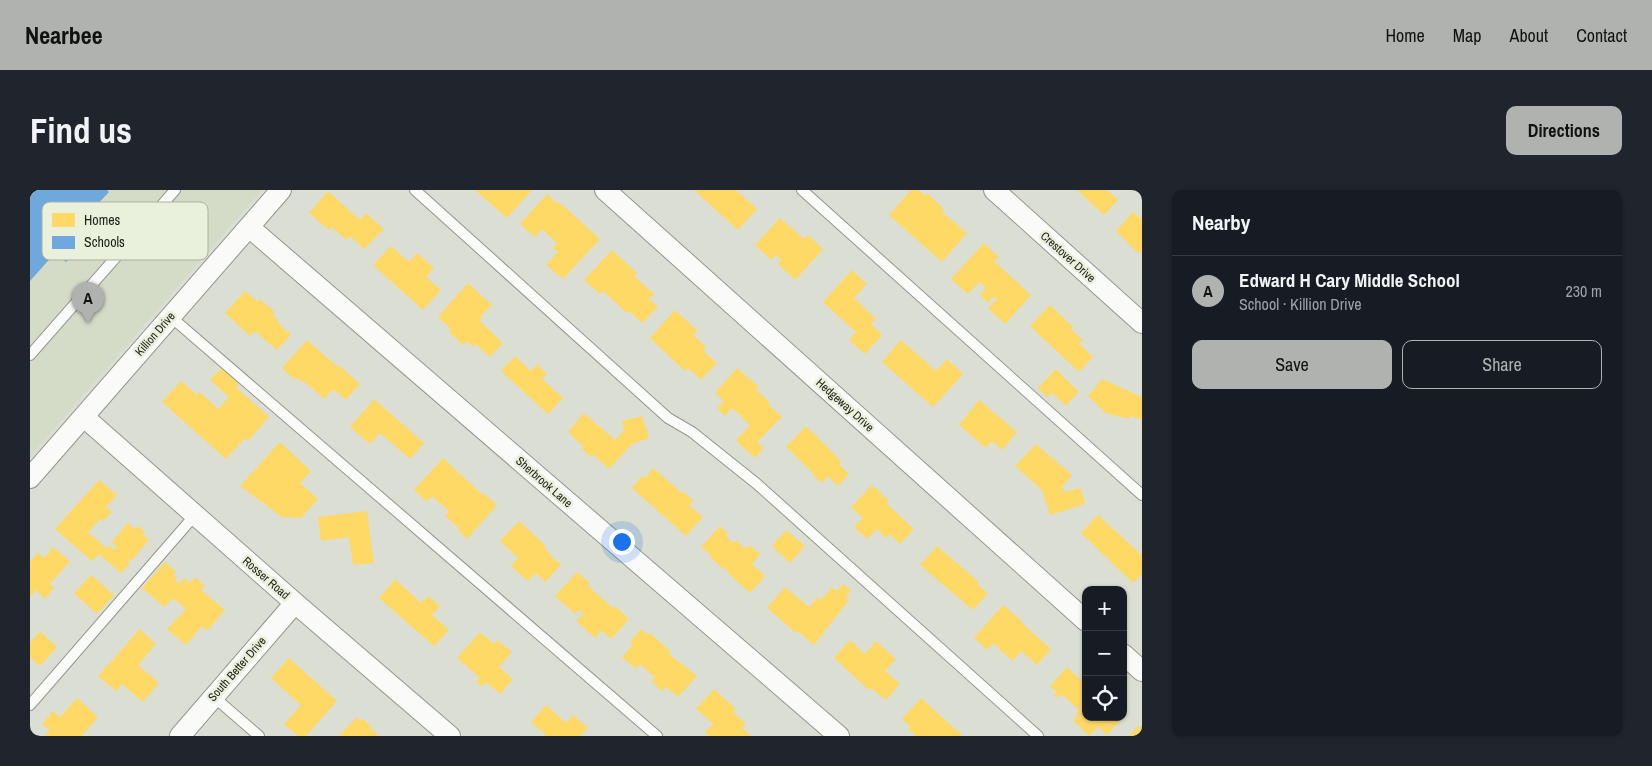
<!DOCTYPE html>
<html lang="en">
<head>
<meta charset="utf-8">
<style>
	:root { --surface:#171b24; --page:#20242c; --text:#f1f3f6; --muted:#9ea1a6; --line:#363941; --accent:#b0b2af }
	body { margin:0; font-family:"Archivo Narrow",sans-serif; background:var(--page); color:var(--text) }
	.controls { position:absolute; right:15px; bottom:15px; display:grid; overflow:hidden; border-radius:10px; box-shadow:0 1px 4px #0004 }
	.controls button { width:45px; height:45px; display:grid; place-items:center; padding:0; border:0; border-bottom:1px solid var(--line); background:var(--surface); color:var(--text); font:25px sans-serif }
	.you { position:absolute; left:591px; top:351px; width:18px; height:18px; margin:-12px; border:4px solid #fff; border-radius:50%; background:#1a73e8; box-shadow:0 0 0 8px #1a73e833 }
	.badge { display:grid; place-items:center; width:32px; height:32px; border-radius:50%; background:var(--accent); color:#111; font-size:16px; font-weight:700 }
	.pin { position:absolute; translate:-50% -41px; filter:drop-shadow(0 1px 2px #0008) }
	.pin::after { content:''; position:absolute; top:26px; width:18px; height:15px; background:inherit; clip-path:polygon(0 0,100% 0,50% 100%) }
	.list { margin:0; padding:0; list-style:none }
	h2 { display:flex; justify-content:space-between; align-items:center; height:65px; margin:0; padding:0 20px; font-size:21px }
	h2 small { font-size:16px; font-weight:400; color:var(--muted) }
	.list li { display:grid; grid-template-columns:32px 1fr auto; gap:15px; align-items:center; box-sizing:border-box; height:70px; padding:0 20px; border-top:1px solid var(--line) }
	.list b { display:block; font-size:19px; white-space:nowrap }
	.list p { margin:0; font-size:16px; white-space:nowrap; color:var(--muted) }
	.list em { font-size:16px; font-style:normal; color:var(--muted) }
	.actions { display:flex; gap:10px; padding:15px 20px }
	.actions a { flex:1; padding:11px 0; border:1px solid var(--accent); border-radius:10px; text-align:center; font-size:18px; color:var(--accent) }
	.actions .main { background:var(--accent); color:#111 }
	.icon { flex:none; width:28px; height:28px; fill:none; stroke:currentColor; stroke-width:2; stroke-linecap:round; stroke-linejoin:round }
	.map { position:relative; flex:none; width:1112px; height:546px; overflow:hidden; border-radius:10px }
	header { display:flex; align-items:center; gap:30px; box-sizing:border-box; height:70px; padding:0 25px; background:var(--accent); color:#111 }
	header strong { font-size:24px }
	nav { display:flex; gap:28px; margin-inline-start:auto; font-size:18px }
	.intro { display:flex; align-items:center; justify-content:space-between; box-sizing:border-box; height:120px; padding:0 30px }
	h1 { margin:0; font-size:35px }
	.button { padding:12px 22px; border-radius:10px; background:var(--accent); color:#111; font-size:18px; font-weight:700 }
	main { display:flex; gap:30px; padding:0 30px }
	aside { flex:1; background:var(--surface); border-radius:10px; box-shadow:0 1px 4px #0004 }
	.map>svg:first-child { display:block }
	.built { fill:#d4dbc7 }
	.homes { fill:#ffd966 }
	.schools { fill:#6fa8dc }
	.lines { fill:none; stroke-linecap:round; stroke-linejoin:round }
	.service-casing { stroke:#94968e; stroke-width:12 }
	.minor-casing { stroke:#94968e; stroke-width:22 }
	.service { stroke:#fafaf8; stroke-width:10 }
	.minor { stroke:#fafaf8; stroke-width:20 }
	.labels { text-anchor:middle; stroke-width:5; stroke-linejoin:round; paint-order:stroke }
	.street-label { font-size:12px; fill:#1d1f18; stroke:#e9f0dc }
	.key { fill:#e9f0dc; stroke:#acb1a1; stroke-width:1 }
	.key-label { font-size:14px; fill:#1d1f18 }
</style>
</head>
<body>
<header>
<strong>Nearbee</strong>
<nav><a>Home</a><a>Map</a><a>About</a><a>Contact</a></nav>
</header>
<div class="intro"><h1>Find us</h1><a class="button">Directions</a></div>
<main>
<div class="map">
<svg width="1112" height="546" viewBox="0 0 1112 546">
	<rect width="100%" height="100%" fill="#dbded3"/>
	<path class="built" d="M0 0H232L0 266Z"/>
	<path class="homes" d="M445 0H502L477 28Z
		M664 0H706L727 19 708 40Z
		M881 0H889L895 6 897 3 914 19 912 22 937 43 912 72 859 25Z
		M1047 0H1077L1088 10 1074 25Z
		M298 1 330 30 336 23 354 39 334 59 320 46 316 50 302 37 299 40 279 23Z
		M517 4 527 13 529 12 570 49 533 89 516 75 528 62 523 58 527 53 512 39 505 47 490 34Z
		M1103 22 1112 29V62L1110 61 1108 63 1086 41Z
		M750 28 774 49 778 45 793 59 765 90 748 74 751 70 746 65 741 70 725 55Z
		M954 53 969 67 964 71 1001 105 975 134 958 118 967 109 964 106 958 113 950 105 956 98 949 92 938 104 921 89Z
		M361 56 379 72 387 63 404 78 396 87 411 100 393 120 343 75Z
		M582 60 607 83 604 86 624 104 619 109 628 117 612 133 599 121 597 123 573 101 570 104 554 90Z
		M822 80 837 94 824 108 846 129 841 134 852 145 835 164 819 150 826 142 793 112Z
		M438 93 462 115 450 127 452 129 450 131 473 153 460 167 445 154 443 157 437 151 433 155 419 142 421 139 408 127Z
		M215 101 228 112 230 109 245 122 243 125 249 132 248 133 261 145 247 160 225 141 220 146 195 123Z
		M1020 115 1043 137 1041 139 1053 150 1049 153 1063 167 1049 182 1000 136Z
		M645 120 668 141 663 145 676 157 673 161 687 173 671 190 658 178 655 181 620 148Z
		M277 150 308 177 310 176 330 194 316 210 303 199 294 209 275 192 274 193 268 188 265 190 252 178Z
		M871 150 906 181 917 169 933 184 903 217 852 172Z
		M485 166 501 181 507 174 517 184 512 189 533 208 518 224 471 181Z
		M191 178 209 194 206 197 239 227 218 251 215 248 196 269 132 212 151 191 167 205 170 202 188 219 199 207 180 190Z
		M707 178 729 197 726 200 740 212 738 214 752 227 727 252 734 258 725 268 706 251 720 235 702 218 695 226 687 218 694 211 685 203Z
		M1026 179 1049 202 1036 216 1022 203 1017 207 1008 198Z
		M1072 189 1112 207V230L1100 226 1099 229 1076 223 1058 206Z
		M344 209 394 253 380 269 350 243 340 254 320 237Z
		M949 210 987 242 972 260 962 251 956 258 929 235Z
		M554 223 585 250 594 240 592 231 612 226 619 248 602 254 579 279 563 264 561 267 551 258 553 256 538 242Z
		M776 236 811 271 809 274 819 284 808 296 798 286 792 293 783 285 784 284 756 257Z
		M250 252 281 281 270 293 288 309 271 328 252 327 210 296Z
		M1006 254 1042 285 1032 297 1034 302 1051 298 1055 314 1020 325 1012 300 985 276Z
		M413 268 453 305 454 303 467 315 437 349 428 340 429 338 415 326 419 321 402 306 397 312 384 300Z
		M623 278 652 303 654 302 664 311 659 315 673 327 656 346 602 298 612 286 615 288Z
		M69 290 87 305 76 317 82 322 73 331 70 329 58 342 76 358 79 355 84 360 87 357 82 352 98 333 105 339 109 336 115 342 113 345 119 350 102 370 101 369 98 371 100 373 91 383 69 364 62 371 25 339Z
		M842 295 859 311 857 314 884 339 870 354 860 344 856 348 847 339 837 349 824 337 833 328 821 317Z
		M337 321 344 373 323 375 319 347 291 351 288 327Z
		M1068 325 1112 365V384L1103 393 1051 343Z
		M489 331 516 356 514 358 520 363 519 364 531 375 515 392 506 383 498 391 481 376 488 368 470 351Z
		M690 336 698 344 696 346 703 353 706 350 716 359 719 355 730 364 722 374 735 386 720 403 697 382 698 381 695 378 693 379 679 366 680 364 671 357Z
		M756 340 775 356 760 373 742 356Z
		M907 356 949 392 947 394 958 403 943 420 890 375Z
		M23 357 40 371 20 394 24 398 15 409 6 400 0 407V372L8 363 14 368Z
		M135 372 146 382 144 385 147 388 145 390 149 394 154 388 160 393 165 387 175 396 171 400 195 420 177 441 172 436 156 455 137 439 156 419 143 408 134 417 112 398Z
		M547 382 560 393 558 396 583 418 585 416 599 429 581 449 571 440 565 448 546 431 554 424 549 420 545 424 525 406Z
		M61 385 84 405 67 424 44 403Z
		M365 389 391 413 399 406 410 416 402 425 419 440 404 456 349 408Z
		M813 394 821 401 816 407 819 410 784 455 768 441 766 443 737 418 755 397 779 417 788 407 791 410 802 397 807 401Z
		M973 415 992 431 991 432 1021 459 1007 475 991 461 982 471 963 453 957 460 944 448Z
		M110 439 126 454 108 475 129 493 113 512 92 494 86 501 68 486Z
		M611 439 618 445 620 443 641 462 639 464 667 486 648 507 636 497 632 501 621 491 625 488 610 474 606 479 592 467 603 455 600 452Z
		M10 441 27 457 10 476 0 467V453Z
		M450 442 464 454 467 450 482 462 469 477 483 489 470 504 456 492 452 497 446 491 450 488 427 468Z
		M820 450 835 464 846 451 866 469 855 481 870 494 856 510 841 498 839 500 804 468Z
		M259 468 307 511 276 546H268L254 534 271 515 241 488Z
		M1037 477 1052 491 1056 488V527H1094L1077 545 1068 537 1059 546 1043 530 1048 525 1046 524 1049 520 1032 504 1028 508 1024 504 1027 502 1020 496Z
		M684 499 706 519 703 522 716 534 712 538 721 546H679L675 543 683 534 666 519Z
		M47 508 68 527 52 546H15L20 540 12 534 23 521 30 527Z
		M891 508 933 546H886L878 539 880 536 872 529Z
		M516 515 536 533 543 525 558 538 550 546H515L516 545 501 532Z
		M327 527 331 531 333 529 342 537 340 538 349 546H309Z
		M1109 535 1112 538V546H1099Z"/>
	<path class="schools" d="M0 0H77L79 2 60 22 71 32 36 72 25 63 0 91Z"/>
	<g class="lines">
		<g class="service-casing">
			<path id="service" d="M385 0 638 228 662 242 727 294 1008 546
				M772 0 1112 305
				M141 127 627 546
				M0 165 145 0
				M184 507 229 546
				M0 515 165 325"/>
		</g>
		<g class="minor-casing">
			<path id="minor" d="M575 0 1056 431
				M964 0 1112 133
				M219 37 809 546
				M54 227 265 413 420 546
				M0 288 251 0
				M1093 464 1112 481
				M150 546 265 413"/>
		</g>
		<use href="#service" class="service"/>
		<use href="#minor" class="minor"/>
	</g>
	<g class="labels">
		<g class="street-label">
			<text transform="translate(1038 67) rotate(42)" y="4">Crestover Drive</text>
			<text transform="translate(125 144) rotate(-49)" y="4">Killion Drive</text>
			<text transform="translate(815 215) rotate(42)" y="4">Hedgeway Drive</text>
			<text transform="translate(514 292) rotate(41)" y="4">Sherbrook Lane</text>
			<text transform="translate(236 388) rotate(41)" y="4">Rosser Road</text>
			<text transform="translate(207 479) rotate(-49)" y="4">South Better Drive</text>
		</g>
	</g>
	<rect x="12" y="12" width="166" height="58" rx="8" class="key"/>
	<rect x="22" y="23" width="23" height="14" fill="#ffd966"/>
	<rect x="22" y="46" width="23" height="13" fill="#6fa8dc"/>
	<g class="key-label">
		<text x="54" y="35">Homes</text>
		<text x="54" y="57">Schools</text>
	</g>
</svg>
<div class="controls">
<button>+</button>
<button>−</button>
<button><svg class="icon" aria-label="locate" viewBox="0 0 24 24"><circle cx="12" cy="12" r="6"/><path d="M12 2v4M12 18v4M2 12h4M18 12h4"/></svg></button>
</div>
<div class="you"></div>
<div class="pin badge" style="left:58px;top:133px">A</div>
</div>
<aside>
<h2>Nearby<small></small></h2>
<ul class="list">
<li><span class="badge">A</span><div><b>Edward H Cary Middle School</b><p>School · Killion Drive</p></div><em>230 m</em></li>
</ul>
<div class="actions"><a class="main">Save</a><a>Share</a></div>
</aside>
</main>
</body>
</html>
